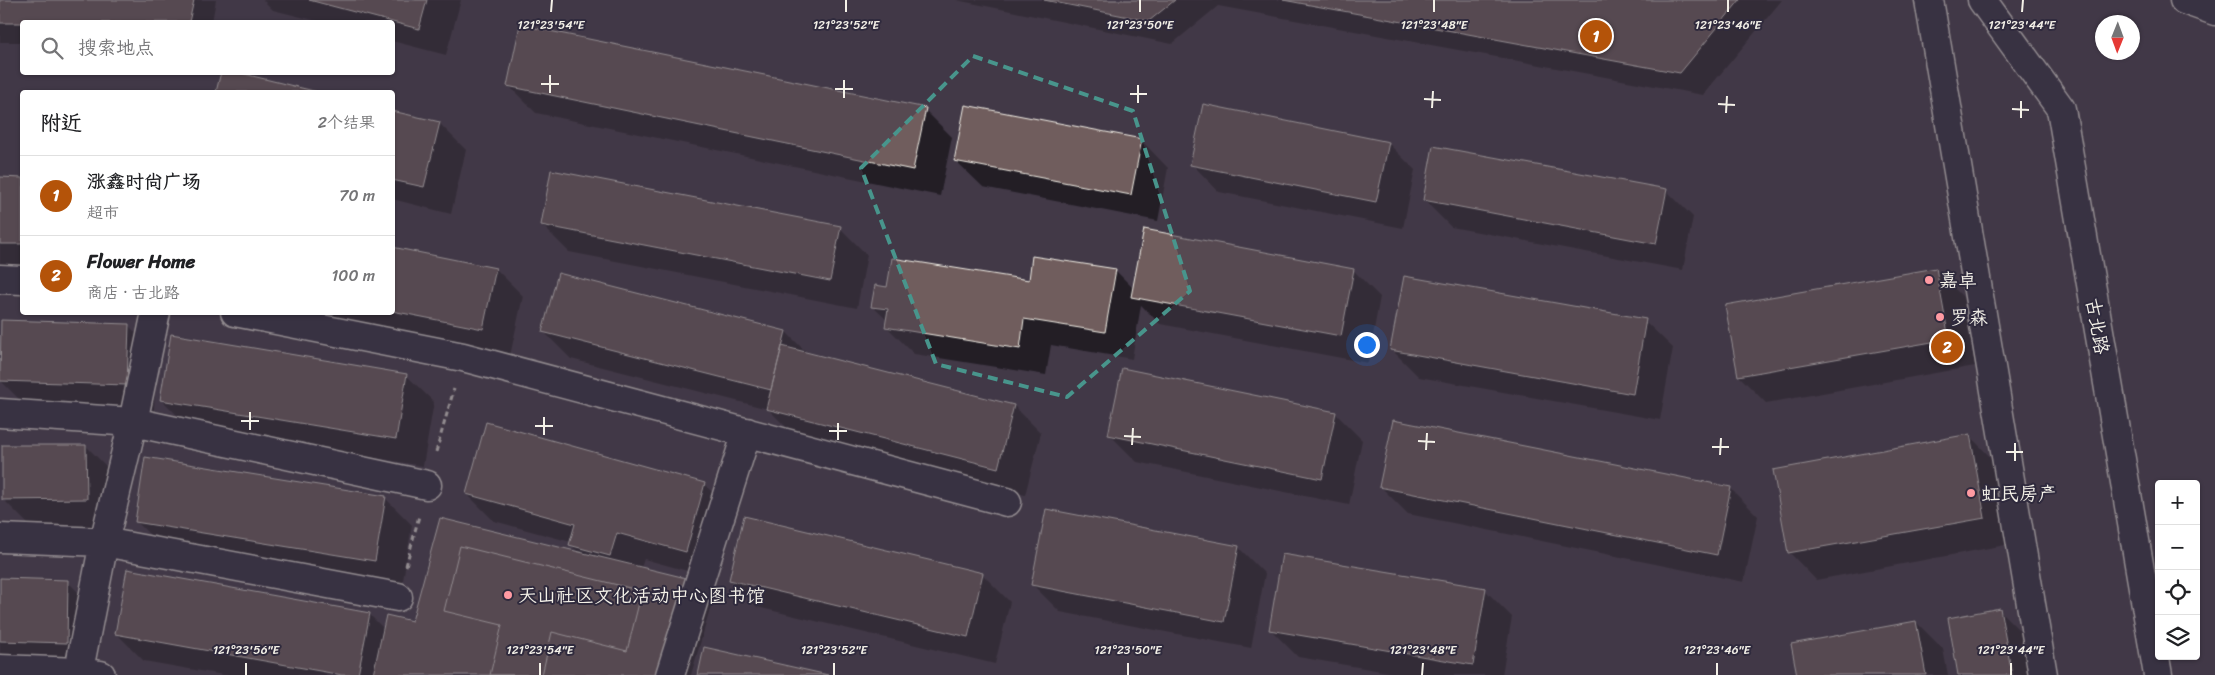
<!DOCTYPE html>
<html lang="zh">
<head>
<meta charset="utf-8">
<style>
	:root { --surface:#fff; --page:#f2f2f2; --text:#202124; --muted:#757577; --line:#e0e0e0; --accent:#b45309 }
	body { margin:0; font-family:Sriracha,"LXGW WenKai TC",sans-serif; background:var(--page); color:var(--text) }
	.controls { position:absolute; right:15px; bottom:15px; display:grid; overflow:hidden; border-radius:5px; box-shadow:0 1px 4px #0004 }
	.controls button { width:45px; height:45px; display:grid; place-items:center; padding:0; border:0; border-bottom:1px solid var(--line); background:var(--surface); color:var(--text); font:25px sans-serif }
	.compass { position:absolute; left:2095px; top:15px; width:45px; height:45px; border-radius:50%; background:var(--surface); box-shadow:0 1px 4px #0004; rotate:181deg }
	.you { position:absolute; left:1366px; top:344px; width:18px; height:18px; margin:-12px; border:4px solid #fff; border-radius:50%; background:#1a73e8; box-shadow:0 0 0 8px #1a73e833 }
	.badge { display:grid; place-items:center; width:32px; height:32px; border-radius:50%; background:var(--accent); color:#fff; font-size:16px; font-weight:700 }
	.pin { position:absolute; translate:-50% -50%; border:2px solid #fff; box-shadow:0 1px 5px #0006 }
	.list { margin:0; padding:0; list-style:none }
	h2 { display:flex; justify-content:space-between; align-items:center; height:65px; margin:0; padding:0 20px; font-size:21px }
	h2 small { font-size:16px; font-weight:400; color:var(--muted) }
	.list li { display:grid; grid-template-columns:32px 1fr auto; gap:15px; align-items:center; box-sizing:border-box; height:80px; padding:0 20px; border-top:1px solid var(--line) }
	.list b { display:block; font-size:19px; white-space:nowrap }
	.list p { margin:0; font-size:16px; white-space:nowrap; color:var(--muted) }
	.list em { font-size:16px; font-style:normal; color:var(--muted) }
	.icon { flex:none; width:28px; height:28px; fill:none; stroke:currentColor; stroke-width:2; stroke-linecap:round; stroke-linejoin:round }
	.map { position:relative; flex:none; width:2215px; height:675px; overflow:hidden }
	.search { position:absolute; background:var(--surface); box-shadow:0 1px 4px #0004; left:20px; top:20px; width:375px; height:55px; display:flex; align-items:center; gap:12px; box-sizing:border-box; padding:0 18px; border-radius:5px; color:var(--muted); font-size:19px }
	.panel { position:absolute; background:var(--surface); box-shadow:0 1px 4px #0004; left:20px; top:90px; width:375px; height:225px; border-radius:5px }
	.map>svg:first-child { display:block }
	.shadow { fill:#0007 }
	.building { fill:#705d5d; stroke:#f4f1e8 }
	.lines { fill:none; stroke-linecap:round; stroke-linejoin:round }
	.minor-casing { stroke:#f4f1e8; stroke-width:31 }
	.secondary-casing { stroke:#f4f1e8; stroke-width:31 }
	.path { stroke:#f4f1e8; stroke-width:3; stroke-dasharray:5 4; stroke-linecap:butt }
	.minor { stroke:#2f2a3d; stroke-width:28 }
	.secondary { stroke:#2f2a3d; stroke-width:28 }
	.marked { fill:none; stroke:#48958c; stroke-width:4; stroke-dasharray:10 6; stroke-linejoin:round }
	.ticks { fill:none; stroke:#f4f1e8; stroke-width:2 }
	.poi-dot { fill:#ff9aa2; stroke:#2f2a3d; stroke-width:2 }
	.labels { text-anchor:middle; stroke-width:4; stroke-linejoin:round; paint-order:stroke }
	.poi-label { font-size:19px; fill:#f4f1e8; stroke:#2f2a3d; text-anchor:start }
	.street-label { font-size:19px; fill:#f4f1e8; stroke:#2f2a3d }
	.ticks-label { font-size:12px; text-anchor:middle; fill:#f4f1e8; stroke:#2f2a3d; stroke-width:4; stroke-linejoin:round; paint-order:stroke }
</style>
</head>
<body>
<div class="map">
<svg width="2215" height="675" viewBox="0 0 2215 675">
	<rect width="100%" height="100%" fill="#423947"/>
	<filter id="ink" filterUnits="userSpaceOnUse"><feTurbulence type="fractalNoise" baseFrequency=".02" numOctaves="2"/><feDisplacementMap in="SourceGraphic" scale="10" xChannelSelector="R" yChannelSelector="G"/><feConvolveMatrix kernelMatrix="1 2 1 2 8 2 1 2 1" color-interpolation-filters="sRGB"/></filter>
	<g filter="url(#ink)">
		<path class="shadow" d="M0 0H216L212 22H22V42H0Z
			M263 0H461L446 55 392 41V22H321L273 10Z
			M956 0H1782L1703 95 1218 6 1172 44Z
			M222 72H231L313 92H217Z
			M509 86 925 110 952 137 940 196 536 113Z
			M392 112 439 123 466 150 451 214 392 199Z
			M1141 140 1168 168 1158 221 983 187 955 160Z
			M1388 143 1415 170 1403 228 1219 192 1192 164Z
			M0 179H22V270H0Z
			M1666 190 1693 217 1683 270 1451 227 1424 200Z
			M542 225 840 228 867 255 857 308 569 252Z
			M392 248 496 269 523 296 510 356 296 312H392Z
			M1115 270 1134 289 1353 270 1380 297 1368 363 1160 324 1141 305 1132 359 1051 345 1046 375 914 354 887 327 888 321 872 306 888 289 1030 281Z
			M1936 270 1963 297 1975 366 1766 403 1739 376 1727 306Z
			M558 274 786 332 808 354 1014 406 1041 433 1025 495 795 436 768 409 571 359 544 332Z
			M1645 321 1673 348 1660 420 1419 377 1392 350Z
			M2 322 129 326 156 353 154 411 27 407 0 380Z
			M406 375 434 402 423 466 189 427 162 400Z
			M1335 413 1362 440 1349 505 1137 462 1110 435Z
			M1969 435 1996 463 2011 544 1816 580 1789 552Z
			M86 446 113 473V526H30L3 499Z
			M704 484 731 511 713 578 644 559 641 568 689 580 712 603 691 675H223L144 661 117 634 369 614 384 629 413 623 579 553 571 545V542L494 521 467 494Z
			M1381 487 1730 488 1758 516 1744 582 1408 514Z
			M385 498 412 525 402 587 163 548 136 521Z
			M745 517 983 575 1010 602 995 664 757 607 730 580Z
			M1238 547 1265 574 1251 648 1060 612 1033 585Z
			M0 579 68 582 95 609 93 670 0 667Z
			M1485 590 1512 617 1502 675H1405L1298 657 1271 630Z
			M1999 610 2026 637 2033 675H1960Z
			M1916 622 1943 649 1948 675H1799Z"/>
		<path class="building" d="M0 0H194L189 22 22 23H0Z
			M309 0H427L419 29Z
			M1044 0H1175L1149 21Z
			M1283 0H1740L1680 73Z
			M520 25 926 108 913 170 507 86Z
			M221 72H236L318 92H216Z
			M1203 104 1389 142 1376 202 1190 165Z
			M965 105 1142 139 1131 195 954 161Z
			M392 111 440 122 424 187 392 180Z
			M1433 146 1667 189 1656 244 1423 200Z
			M551 170 841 226 830 281 541 225Z
			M0 177 22 178V244H0Z
			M1144 229 1354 269 1341 336 1131 297Z
			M392 247 496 268 483 329 392 311Z
			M1032 256 1116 269 1105 332 1024 319 1020 349 885 327 888 309 871 307 875 285 887 287 892 258 1029 280Z
			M1936 268 1949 339 1738 376 1725 305Z
			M558 273 786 331 771 390 542 332Z
			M1404 276 1646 319 1633 394 1390 350Z
			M1 320 129 324 127 385 0 381Z
			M171 334 407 374 396 439 160 400Z
			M782 346 1014 405 998 468 766 409Z
			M1122 368 1336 412 1322 479 1108 435Z
			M1393 420 1731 487 1717 555 1379 487Z
			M486 422 705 483 686 552 617 533 610 556 569 545 575 524 466 494Z
			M1970 434 1985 518 1788 553 1773 470Z
			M2 445H86L87 499 2 500Z
			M145 457 386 496 375 561 135 522Z
			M1046 509 1239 546 1224 622 1031 585Z
			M744 516 983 573 968 637 729 580Z
			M440 518 690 579 661 675H373L386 615 412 621Z
			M460 546 642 591 627 651 552 632 542 675H490L502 625 444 611Z
			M1282 554 1486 588 1473 665 1269 630Z
			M127 569 370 613 358 675H342L115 634Z
			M0 578 68 580 67 643 0 641Z
			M2000 608 2012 675H1958L1948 618Z
			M1916 621 1926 675H1797L1791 644Z
			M704 647 828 675H698Z"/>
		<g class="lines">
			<g class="minor-casing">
				<path id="minor" d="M0 279 22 280
					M235 312 463 357 1007 502
					M0 413 133 422 427 485
					M0 538 104 542 398 597
					M0 669 79 672 101 675
					M78 675 104 542 133 422 156 312
					M670 675 747 432"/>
			</g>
			<g class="secondary-casing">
				<path id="secondary" d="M1929 0 2043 675
					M1982 0 2061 109 2158 675
					M2184 0 2215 11"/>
			</g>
			<path class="path" d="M436 452 454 389
				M406 566 419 516"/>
			<use href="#minor" class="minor"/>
			<use href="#secondary" class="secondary"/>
		</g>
	</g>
	<path d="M0 0H2215V675H0ZM973 56 1133 111 1190 291 1067 397 936 364 861 168Z" fill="#423947" fill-opacity=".55" fill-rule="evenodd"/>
	<path class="marked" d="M973 56 1133 111 1190 291 1067 397 936 364 861 168Z"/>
	<path class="ticks" d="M551 12 552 0M846 12V0M1140 12V0M1434 12V0M1728 12V0M2022 12 2023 0M541 84H559M835 89H853M550 93V75M1130 94H1147M844 98V80M1424 99 1441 100M1138 103V85M1718 104 1735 105M1432 108 1433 91M2012 109 2029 110M1726 113 1727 96M2021 118V101M241 421H259M535 426H553M250 430V412M829 431H847M544 435V417M1124 436 1141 437M838 440V423M1418 441 1435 442M1132 445 1133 428M1712 447H1729M1426 450 1427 433M2006 452H2023M1720 455 1721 438M2015 461V443M246 675V663M540 675V663M834 675V663M1128 675V663M1422 675 1423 663M1717 675V663M2011 675V663"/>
	<g class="poi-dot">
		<circle cx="1929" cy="280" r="5"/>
		<circle cx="1940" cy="317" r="5"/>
		<circle cx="1971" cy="493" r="5"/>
		<circle cx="508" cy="595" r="5"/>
	</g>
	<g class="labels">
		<g class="poi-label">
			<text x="1939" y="287">嘉卓</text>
			<text x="1950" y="324">罗森</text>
			<text x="1981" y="500">虹民房产</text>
			<text x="518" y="602">天山社区文化活动中心图书馆</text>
		</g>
		<g class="street-label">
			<text transform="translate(2098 326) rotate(80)" y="7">古北路</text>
		</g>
	</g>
	<g class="ticks-label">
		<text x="551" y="29">121°23'54"E</text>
		<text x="846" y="29">121°23'52"E</text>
		<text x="1140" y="29">121°23'50"E</text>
		<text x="1434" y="29">121°23'48"E</text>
		<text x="1728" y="29">121°23'46"E</text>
		<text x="2022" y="29">121°23'44"E</text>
		<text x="246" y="654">121°23'56"E</text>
		<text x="540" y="654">121°23'54"E</text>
		<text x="834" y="654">121°23'52"E</text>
		<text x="1128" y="654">121°23'50"E</text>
		<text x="1423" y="654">121°23'48"E</text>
		<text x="1717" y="654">121°23'46"E</text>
		<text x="2011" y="654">121°23'44"E</text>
	</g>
</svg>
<div class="controls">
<button>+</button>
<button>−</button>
<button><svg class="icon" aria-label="locate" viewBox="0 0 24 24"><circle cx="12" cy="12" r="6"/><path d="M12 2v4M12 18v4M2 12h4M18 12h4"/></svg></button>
<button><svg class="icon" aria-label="layers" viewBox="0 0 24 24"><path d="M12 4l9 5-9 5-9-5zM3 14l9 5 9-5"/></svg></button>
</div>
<svg class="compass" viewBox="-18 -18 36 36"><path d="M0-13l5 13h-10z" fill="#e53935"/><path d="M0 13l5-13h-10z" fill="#757577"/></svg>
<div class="you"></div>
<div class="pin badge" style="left:1596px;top:36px">1</div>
<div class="pin badge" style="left:1947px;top:347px">2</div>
<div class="search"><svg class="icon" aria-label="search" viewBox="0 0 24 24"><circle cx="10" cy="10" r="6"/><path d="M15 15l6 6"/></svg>搜索地点</div>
<section class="panel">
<h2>附近<small>2个结果</small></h2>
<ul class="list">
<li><span class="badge">1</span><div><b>涨鑫时尚广场</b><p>超市</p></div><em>70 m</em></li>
<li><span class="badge">2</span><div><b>Flower Home</b><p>商店 · 古北路</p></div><em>100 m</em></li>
</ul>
</section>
</div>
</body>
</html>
